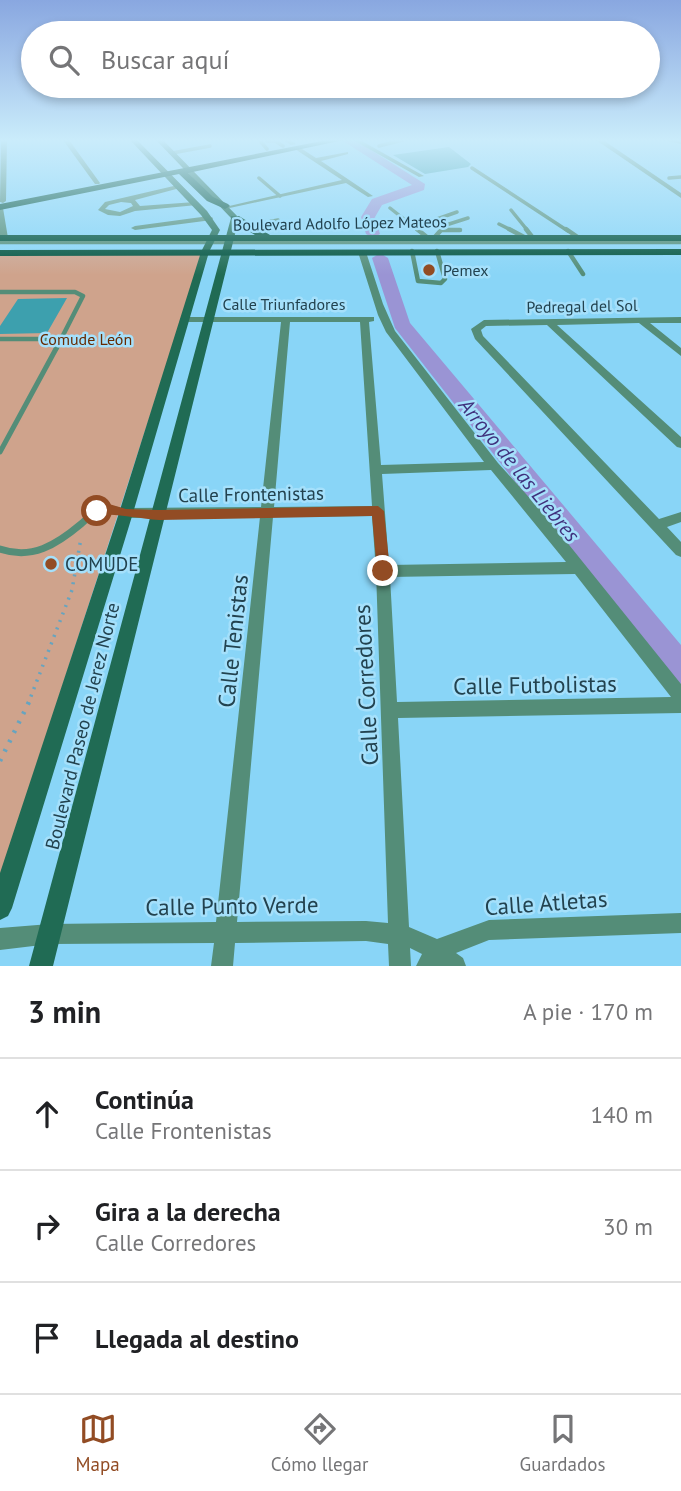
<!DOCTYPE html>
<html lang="es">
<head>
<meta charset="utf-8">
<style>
	:root { --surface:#fff; --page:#f6f6f6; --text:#202124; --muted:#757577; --line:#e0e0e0; --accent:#924c24 }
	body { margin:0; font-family:"PT Sans",sans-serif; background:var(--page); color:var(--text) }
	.stop { position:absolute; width:21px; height:21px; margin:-16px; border:5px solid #924c24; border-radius:50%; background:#fff }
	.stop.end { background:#924c24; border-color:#fff; box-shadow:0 2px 7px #0008 }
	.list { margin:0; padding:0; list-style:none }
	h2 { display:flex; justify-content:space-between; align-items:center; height:91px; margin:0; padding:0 28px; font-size:30px }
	h2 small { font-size:23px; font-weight:400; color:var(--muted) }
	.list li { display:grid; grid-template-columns:46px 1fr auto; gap:21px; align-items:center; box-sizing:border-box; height:112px; padding:0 28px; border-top:2px solid var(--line) }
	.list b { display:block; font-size:26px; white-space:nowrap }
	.list p { margin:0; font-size:23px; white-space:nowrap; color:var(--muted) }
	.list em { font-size:23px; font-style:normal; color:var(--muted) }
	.icon { flex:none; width:38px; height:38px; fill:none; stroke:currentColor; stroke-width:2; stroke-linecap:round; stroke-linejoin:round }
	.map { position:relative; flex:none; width:681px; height:966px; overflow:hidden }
	.search { position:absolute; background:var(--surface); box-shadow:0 4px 10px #0003; left:21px; right:21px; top:21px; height:77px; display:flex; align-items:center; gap:18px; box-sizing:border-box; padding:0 24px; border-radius:38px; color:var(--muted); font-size:26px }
	.sheet { height:427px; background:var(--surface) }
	nav { display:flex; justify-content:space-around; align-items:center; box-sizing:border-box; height:98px; border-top:2px solid var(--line); background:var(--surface); font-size:19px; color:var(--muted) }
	nav a { display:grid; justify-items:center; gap:4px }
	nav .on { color:var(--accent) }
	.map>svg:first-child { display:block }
	.green { fill:#cfa38c }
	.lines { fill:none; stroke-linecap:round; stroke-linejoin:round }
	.river { fill:#9a94d4; fill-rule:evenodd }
	.building { fill:#3da0ae }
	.path-far1 { stroke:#67a4bf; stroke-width:3.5; stroke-dasharray:2 6; stroke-linecap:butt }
	.path { stroke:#67a4bf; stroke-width:4.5; stroke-dasharray:2.5 8; stroke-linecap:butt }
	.service-far3 { stroke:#548d78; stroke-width:3.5 }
	.service-far2 { stroke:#548d78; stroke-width:4.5 }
	.service-far1 { stroke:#548d78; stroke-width:5 }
	.service { stroke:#548d78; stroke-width:7 }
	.minor { fill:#548d78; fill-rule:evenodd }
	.tertiary { fill:#548d78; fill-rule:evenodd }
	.secondary { fill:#206b54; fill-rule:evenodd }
	.primary { fill:#01513c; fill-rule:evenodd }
	.route { fill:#924c24 }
	.poi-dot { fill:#924c24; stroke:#a5e0fb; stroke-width:2.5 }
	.labels { text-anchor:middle; stroke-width:5; stroke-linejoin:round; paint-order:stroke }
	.far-street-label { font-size:16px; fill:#22424f; stroke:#a5e0fb }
	.far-poi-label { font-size:16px; fill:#22424f; stroke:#a5e0fb; text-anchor:start }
	.far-park-label { font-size:16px; fill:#662a01; stroke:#a5e0fb }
	.street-label { font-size:19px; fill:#22424f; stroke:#a5e0fb }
	.poi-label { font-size:19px; fill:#22424f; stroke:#a5e0fb; text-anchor:start }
	.water-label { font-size:21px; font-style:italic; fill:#40317d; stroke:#a5e0fb }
	.near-street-label { font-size:23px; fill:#22424f; stroke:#a5e0fb }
</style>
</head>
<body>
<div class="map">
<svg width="681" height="966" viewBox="0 0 681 966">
	<rect width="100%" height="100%" fill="#89d5f7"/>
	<path class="green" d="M0 252H203L0 878Z"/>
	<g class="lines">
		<path class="river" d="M355 140 425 184 424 190 382 205 375 217 380 234 373 238 366 234 361 217 372 199 412 185 343 141Z
			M380 253 388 258 410 323 681 645V684L670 680 395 328 372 258Z"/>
	</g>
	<path class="building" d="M449 147 471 164 468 167 425 174 393 155Z
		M67 298 47 333 0 334V326L18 299Z"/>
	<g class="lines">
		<path class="path-far1" d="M28 704 72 590 81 538"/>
		<path class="path" d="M0 761 29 702"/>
		<path class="service-far3" d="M267 141H275L283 146
			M261 142 267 149
			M379 146 403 140
			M172 153 210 146
			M472 168 568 231
			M259 178 280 196
			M669 178 681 177
			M390 208 419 231
			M511 210 528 231
			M499 224 513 231
			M446 225 437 219 457 212
			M246 226 278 220
			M441 230H460
			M440 231 446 225 468 218"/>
		<path class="service-far2" d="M417 229 428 238
			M509 229 524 237
			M526 229 533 238
			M566 229 579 238
			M441 230H460
			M434 238 442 229
			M0 242H681
			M412 251 418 281 441 283 445 279 437 251
			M568 251 583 274
			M0 292H75L83 296 56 349
			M0 339H62"/>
		<path class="service-far1" d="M0 452 57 347"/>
		<path class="service" d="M0 549C32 560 56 545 81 524 88 518 94 511 104 509 111 508 119 511 126 513"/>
		<path class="minor" d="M1 140H7L6 201 3 203 0 202Z
			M63 140H69L100 183 99 184H95Z
			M283 140H290L296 144 291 145Z
			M353 140H360L424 176 419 177Z
			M663 140H681V144Z
			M295 147H299L316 158 348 152V154L321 161 373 196 368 197 346 183 225 209V207L342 180 295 149Z
			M178 185 180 186V188L135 200 140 206 195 202 198 204 197 205 135 211 120 216 108 215 98 210 105 202ZM121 202 131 203 133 206 120 212 105 209 109 205Z
			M0 206 3 208 8 238 4 240 0 236Z
			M209 216 213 218 212 220 135 230 131 228 135 226Z
			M359 250 366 252 383 304 395 331 498 463 545 515 681 684V713L398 718 409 927 437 939 489 920 681 913V933L489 940 456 953 463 958 466 966H416L422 954 410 948 411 966H389L388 944 366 941 235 943 233 966H211L214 943 50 944 0 950V928L50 924 216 922 260 517 126 518 121 517 120 513 121 509 126 508 261 507 281 322H185L180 319 182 317H374V321L369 322 381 465 484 462 386 332 378 315 358 252ZM290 322H360L372 506 274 507ZM491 470 566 562 389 565 382 474ZM372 516 376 571 388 923 366 921 237 922 273 517ZM575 574 671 697 397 702 390 577Z
			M681 317V323H650L681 348V356L639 323 557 325 681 437V448L677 447 547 325 486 326 481 330 483 336 659 519 681 512V522L667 527 681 542V557L676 555 475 339 471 329 484 320Z"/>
		<path class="tertiary" d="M596 140H603L681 193V198Z"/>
		<path class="secondary" d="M130 140H137L207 211 220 230 209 252 133 513 12 908 8 916 0 920V873L119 513 201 252 212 230 201 215Z
			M156 140H163L239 218 53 966H29L231 218Z"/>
		<path class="primary" d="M327 140H344L188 173 213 197 228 204 230 206 225 209 207 201 179 174 0 210V204Z
			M231 216H239L270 235H681V241H0V235H255L231 220Z
			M681 249V255L0 256V250Z"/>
	</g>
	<linearGradient id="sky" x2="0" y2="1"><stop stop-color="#89a7e0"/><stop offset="0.51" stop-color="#caecfb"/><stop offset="1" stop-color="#caecfb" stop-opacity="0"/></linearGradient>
	<rect width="681" height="275" fill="url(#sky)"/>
	<path class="route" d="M109 504 126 509 159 510 378 506 384 511 390 571 383 577 377 571 372 516 159 520C141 519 113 513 97 515L92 511 93 507Z"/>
	<g class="poi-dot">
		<circle cx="429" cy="270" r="7"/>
		<circle cx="51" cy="564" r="7"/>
	</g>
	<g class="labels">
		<g class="far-street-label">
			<text transform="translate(340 223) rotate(-1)" y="6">Boulevard Adolfo López Mateos</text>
			<text x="284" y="310">Calle Triunfadores</text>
			<text transform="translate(582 306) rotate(-1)" y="6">Pedregal del Sol</text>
		</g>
		<g class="far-poi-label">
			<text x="443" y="276">Pemex</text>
		</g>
		<g class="far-park-label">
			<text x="86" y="345">Comude León</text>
		</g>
		<g class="street-label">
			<text transform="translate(251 494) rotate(-1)" y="7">Calle Frontenistas</text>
			<text transform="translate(82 726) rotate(-76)" y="7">Boulevard Paseo de Jerez Norte</text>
		</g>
		<g class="poi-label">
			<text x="65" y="571">COMUDE</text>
		</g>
		<g class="water-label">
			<text transform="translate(519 470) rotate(51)" y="7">Arroyo de las Liebres</text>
		</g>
		<g class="near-street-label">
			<text transform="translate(233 641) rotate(-84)" y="8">Calle Tenistas</text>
			<text transform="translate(366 685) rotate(-93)" y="8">Calle Corredores</text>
			<text transform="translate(535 685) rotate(-1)" y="8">Calle Futbolistas</text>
			<text transform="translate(546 903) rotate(-4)" y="8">Calle Atletas</text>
			<text transform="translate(232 906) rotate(-1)" y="8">Calle Punto Verde</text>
		</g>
	</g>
</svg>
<div class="stop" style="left:97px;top:511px"></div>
<div class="stop end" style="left:383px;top:571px"></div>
<div class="search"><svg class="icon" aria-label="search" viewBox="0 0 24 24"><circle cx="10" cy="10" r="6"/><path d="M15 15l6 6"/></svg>Buscar aquí</div>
</div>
<section class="sheet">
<h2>3 min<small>A pie · 170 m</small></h2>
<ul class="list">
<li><svg class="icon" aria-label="ahead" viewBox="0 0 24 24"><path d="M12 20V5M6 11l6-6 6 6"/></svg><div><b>Continúa</b><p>Calle Frontenistas</p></div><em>140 m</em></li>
<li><svg class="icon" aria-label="right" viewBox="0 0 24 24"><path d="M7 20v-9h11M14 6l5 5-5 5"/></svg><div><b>Gira a la derecha</b><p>Calle Corredores</p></div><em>30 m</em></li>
<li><svg class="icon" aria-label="arrive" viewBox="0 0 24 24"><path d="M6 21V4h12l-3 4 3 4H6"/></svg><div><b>Llegada al destino</b></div></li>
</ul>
</section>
<nav>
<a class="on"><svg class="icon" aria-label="map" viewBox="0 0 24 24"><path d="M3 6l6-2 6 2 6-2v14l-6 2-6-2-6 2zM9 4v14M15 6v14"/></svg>Mapa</a>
<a><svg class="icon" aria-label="directions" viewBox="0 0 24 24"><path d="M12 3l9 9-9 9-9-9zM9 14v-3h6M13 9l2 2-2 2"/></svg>Cómo llegar</a>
<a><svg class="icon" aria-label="saved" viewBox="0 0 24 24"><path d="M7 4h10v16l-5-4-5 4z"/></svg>Guardados</a>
</nav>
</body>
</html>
